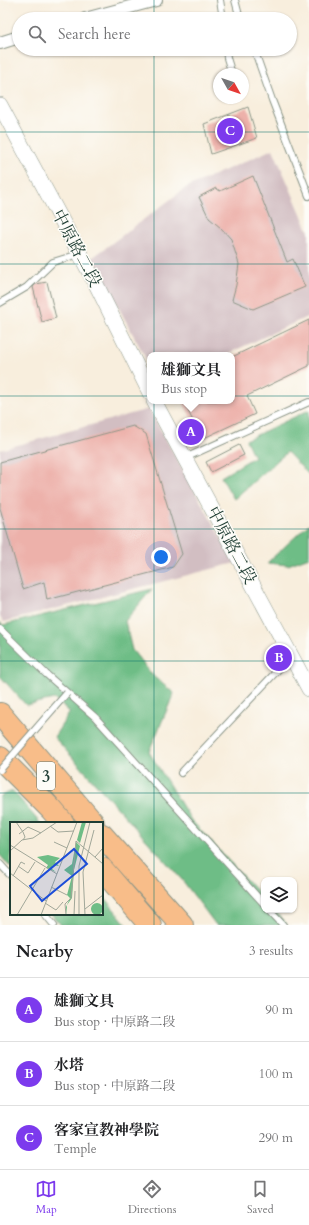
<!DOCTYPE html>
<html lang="en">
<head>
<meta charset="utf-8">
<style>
	:root { --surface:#fff; --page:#f2f2f2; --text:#202124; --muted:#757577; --line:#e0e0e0; --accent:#7c3aed }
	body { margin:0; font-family:Cardo,"Noto Serif TC",serif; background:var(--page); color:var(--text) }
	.controls { position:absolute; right:12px; bottom:12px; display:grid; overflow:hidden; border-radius:8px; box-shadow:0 1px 3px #0004 }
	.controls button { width:36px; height:36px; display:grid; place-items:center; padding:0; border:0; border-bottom:1px solid var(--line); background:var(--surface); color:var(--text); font:20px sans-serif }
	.compass { position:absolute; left:213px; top:68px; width:36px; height:36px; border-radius:50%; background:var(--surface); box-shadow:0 1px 3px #0004; rotate:130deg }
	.you { position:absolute; left:161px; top:557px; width:14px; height:14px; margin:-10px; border:3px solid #fff; border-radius:50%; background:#1a73e8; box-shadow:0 0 0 6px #1a73e833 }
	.badge { display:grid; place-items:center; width:26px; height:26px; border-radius:50%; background:var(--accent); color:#fff; font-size:13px; font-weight:700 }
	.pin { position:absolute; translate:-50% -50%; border:2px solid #fff; box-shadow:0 1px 4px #0006 }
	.popup { position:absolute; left:147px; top:352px; width:88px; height:52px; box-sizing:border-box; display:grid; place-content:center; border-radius:8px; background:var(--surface); filter:drop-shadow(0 1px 3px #0005); font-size:13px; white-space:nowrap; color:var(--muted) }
	.popup b { font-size:15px; color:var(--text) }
	.popup::after { content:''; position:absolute; left:50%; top:100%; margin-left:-8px; border:8px solid transparent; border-top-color:var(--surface) }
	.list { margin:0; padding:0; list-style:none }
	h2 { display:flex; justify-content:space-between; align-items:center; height:52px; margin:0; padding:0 16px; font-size:17px }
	h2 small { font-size:13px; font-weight:400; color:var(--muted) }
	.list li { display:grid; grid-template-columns:26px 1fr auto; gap:12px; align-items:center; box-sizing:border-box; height:64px; padding:0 16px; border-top:1px solid var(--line) }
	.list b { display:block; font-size:15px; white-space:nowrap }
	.list p { margin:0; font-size:13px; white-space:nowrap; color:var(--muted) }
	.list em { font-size:13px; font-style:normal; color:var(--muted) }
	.icon { flex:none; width:22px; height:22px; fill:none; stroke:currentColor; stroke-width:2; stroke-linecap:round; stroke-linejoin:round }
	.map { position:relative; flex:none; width:309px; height:925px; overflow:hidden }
	.search { position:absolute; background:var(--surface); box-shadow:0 1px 3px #0004; left:12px; right:12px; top:12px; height:44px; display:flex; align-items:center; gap:10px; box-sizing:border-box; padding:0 14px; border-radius:22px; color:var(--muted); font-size:15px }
	.sheet { height:244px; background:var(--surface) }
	nav { display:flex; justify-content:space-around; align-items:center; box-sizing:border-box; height:56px; border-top:1px solid var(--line); background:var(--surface); font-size:11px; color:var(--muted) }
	nav a { display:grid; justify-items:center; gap:2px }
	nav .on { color:var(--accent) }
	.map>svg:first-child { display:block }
	.industrial { fill:#d2bec2 }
	.forest { fill:#6ebd86; stroke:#467d5d }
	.building { fill:#edb1aa }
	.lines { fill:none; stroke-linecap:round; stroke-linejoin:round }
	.service-casing { stroke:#8c9688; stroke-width:8 }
	.minor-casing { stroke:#8c9688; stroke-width:14 }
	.tertiary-casing { stroke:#8c9688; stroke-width:16 }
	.motorway-casing { stroke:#8c9688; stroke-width:24 }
	.service { stroke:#fff; stroke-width:6 }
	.minor { stroke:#fff; stroke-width:12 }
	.tertiary { stroke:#fff; stroke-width:15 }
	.motorway { stroke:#f8bd89; stroke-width:22 }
	.service-bridge-casing { stroke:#8c9688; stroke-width:8; stroke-linecap:butt }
	.service-bridge { stroke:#fff; stroke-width:6 }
	.grid { fill:none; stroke:#0f766e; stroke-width:1; stroke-opacity:0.55 }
	.labels { text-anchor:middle; stroke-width:3; stroke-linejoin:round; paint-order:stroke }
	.shield { fill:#fdfcf7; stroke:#62766e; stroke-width:1 }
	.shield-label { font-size:16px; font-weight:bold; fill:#1f3d34 }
	.street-label { font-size:17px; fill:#1f3d34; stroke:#fdfcf7 }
	.inset-road { fill:none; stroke:#a1a799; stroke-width:1 }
	.view { fill:#1d4ed8; fill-opacity:0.15; stroke:#1d4ed8; stroke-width:2 }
	.inset-edge { fill:none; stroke:#1f3d34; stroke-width:2 }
</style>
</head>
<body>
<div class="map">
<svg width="309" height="925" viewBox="0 0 309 925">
	<rect width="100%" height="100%" fill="#fdfcf7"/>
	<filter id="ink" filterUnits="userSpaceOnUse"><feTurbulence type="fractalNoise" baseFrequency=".025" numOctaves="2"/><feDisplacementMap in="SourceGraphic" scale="8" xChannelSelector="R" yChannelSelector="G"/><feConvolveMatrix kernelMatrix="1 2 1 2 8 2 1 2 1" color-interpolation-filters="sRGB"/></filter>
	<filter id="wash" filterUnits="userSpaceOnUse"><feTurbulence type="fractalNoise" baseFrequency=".012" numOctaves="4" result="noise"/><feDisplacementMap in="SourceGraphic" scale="16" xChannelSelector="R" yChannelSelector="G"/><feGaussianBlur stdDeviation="0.9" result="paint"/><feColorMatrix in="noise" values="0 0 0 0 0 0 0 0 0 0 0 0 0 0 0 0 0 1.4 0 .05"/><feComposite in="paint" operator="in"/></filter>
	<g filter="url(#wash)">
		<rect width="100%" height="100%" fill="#f8eedd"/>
		<path class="industrial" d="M273 149 309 232V316L225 355H150V366L92 258 187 187Z
			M149 409 235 563 4 622 0 617V450Z"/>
		<path class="forest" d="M309 410V475L287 452 234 499 221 477 254 457 246 440Z
			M309 524V557L288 565 267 563Z
			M152 589 125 621 132 650 154 677 174 693 149 752 191 820 264 899V910H274L287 925H216L183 881 54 737 70 712 54 699 26 705 0 676V622L3 625Z
			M13 791 40 823H11V868L0 855V796Z
			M102 895 127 925H61L51 914H102Z"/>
		<g id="blocks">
			<path class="building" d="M248 107 257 138 211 154 204 124Z
				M253 176 287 262 293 259 305 287 253 309 232 300 236 285 239 264 231 239 221 228 209 218 199 197 216 188 220 191Z
				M47 282 56 318 42 322 33 287 36 284Z
				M309 320V366L247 396 255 414 202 439 183 401H232V357Z
				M133 426 146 434 182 554 173 567 47 600 44 582 23 589 0 508V462Z
				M239 445 244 455 211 472 206 462Z"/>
		</g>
	</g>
	<g filter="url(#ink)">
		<use href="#blocks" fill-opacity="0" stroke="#8c9688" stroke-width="1"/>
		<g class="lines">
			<g class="service-casing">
				<path id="service" d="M220 0 223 19
					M235 0 240 19
					M226 49 227 58 232 74
					M254 49 272 100 309 196
					M0 303 27 287 53 262 79 254
					M185 458 309 402
					M0 629 46 674 95 717 264 904
					M181 773 291 656
					M0 864 11 876
					M269 910 283 925
					M45 914 54 925"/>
			</g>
			<g class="minor-casing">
				<path id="minor" d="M85 19 156 0
					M0 43 19 37"/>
			</g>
			<g class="tertiary-casing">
				<path id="tertiary" d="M0 105 96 284 150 393
					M154 401 309 689"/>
			</g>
			<g class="motorway-casing">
				<path id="motorway" d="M0 714 93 823
					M0 758 51 809 63 823
					M102 835 182 925
					M102 869 150 925"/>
			</g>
			<use href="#service" class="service"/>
			<use href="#minor" class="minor"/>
			<use href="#tertiary" class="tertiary"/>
			<use href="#motorway" class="motorway"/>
			<g class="service-bridge-casing">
				<path id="service-bridge" d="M0 770 67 693"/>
			</g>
			<use href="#service-bridge" class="service-bridge"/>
		</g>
	</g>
	<path class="grid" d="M154 0V19M154 49V925M0 132H309M0 264H309M0 396H309M0 529H309M0 661H309M0 793H309"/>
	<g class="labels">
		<rect class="shield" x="37" y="762" width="18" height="28" rx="3"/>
		<g class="shield-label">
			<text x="46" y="782">3</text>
		</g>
		<g class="street-label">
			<text transform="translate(77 248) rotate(62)" y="6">中原路二段</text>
			<text transform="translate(232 545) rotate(62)" y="6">中原路二段</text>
		</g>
	</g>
	<g transform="translate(10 822)">
		<rect width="93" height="93" fill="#f8eedd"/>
		<path d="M72 0H76L70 21 67 18ZM66 20 70 24 64 48 62 76 57 83V93L56 85 60 76 57 73 62 54 54 48 62 42ZM38 33 50 36 45 40 49 44 43 43 42 47 46 50 36 46 38 43 27 35ZM81 87a6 6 0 1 1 12 0a6 6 0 1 1-12 0Z" fill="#6ebd86"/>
		<path class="inset-road" d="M6 0 13 10 15 15 13 18M40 4 48 10 64 9M9 12 18 5 31 11M66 19 93 42M44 20 57 26M0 23 47 52M0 29 12 18 23 16 47 0M85 35 93 26M8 44 18 51 25 40M0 51 36 79M3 54 11 40 15 42M41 65 57 73M35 81 46 88 53 80M75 87 93 73M7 93 35 46M31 93 67 0M56 93 55 82 61 76 66 19M64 93 65 69M69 93V44L80 0M75 93 73 50 84 8"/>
		<path class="view" d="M64 27 77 42 32 79 20 64Z"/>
		<rect width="93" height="93" class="inset-edge"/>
	</g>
</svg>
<div class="controls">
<button><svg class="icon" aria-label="layers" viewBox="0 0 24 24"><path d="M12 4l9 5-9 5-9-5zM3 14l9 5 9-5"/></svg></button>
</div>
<svg class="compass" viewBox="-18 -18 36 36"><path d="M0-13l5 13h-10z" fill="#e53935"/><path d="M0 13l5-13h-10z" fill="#757577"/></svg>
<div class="you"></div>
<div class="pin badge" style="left:191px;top:432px">A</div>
<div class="popup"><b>雄獅文具</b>Bus stop</div>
<div class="pin badge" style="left:279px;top:658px">B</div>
<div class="pin badge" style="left:230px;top:131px">C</div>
<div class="search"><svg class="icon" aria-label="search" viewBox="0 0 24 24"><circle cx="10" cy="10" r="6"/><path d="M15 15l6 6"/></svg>Search here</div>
</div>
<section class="sheet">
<h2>Nearby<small>3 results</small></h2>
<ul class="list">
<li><span class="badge">A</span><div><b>雄獅文具</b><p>Bus stop · 中原路二段</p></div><em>90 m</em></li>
<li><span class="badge">B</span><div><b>水塔</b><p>Bus stop · 中原路二段</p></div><em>100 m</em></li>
<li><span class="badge">C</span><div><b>客家宣教神學院</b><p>Temple</p></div><em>290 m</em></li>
</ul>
</section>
<nav>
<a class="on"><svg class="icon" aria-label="map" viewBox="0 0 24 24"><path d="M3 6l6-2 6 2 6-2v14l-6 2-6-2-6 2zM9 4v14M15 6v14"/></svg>Map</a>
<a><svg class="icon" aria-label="directions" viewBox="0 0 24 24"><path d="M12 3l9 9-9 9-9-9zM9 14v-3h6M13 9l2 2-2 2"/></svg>Directions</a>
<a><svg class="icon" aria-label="saved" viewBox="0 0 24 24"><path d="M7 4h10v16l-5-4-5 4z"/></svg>Saved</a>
</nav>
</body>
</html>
